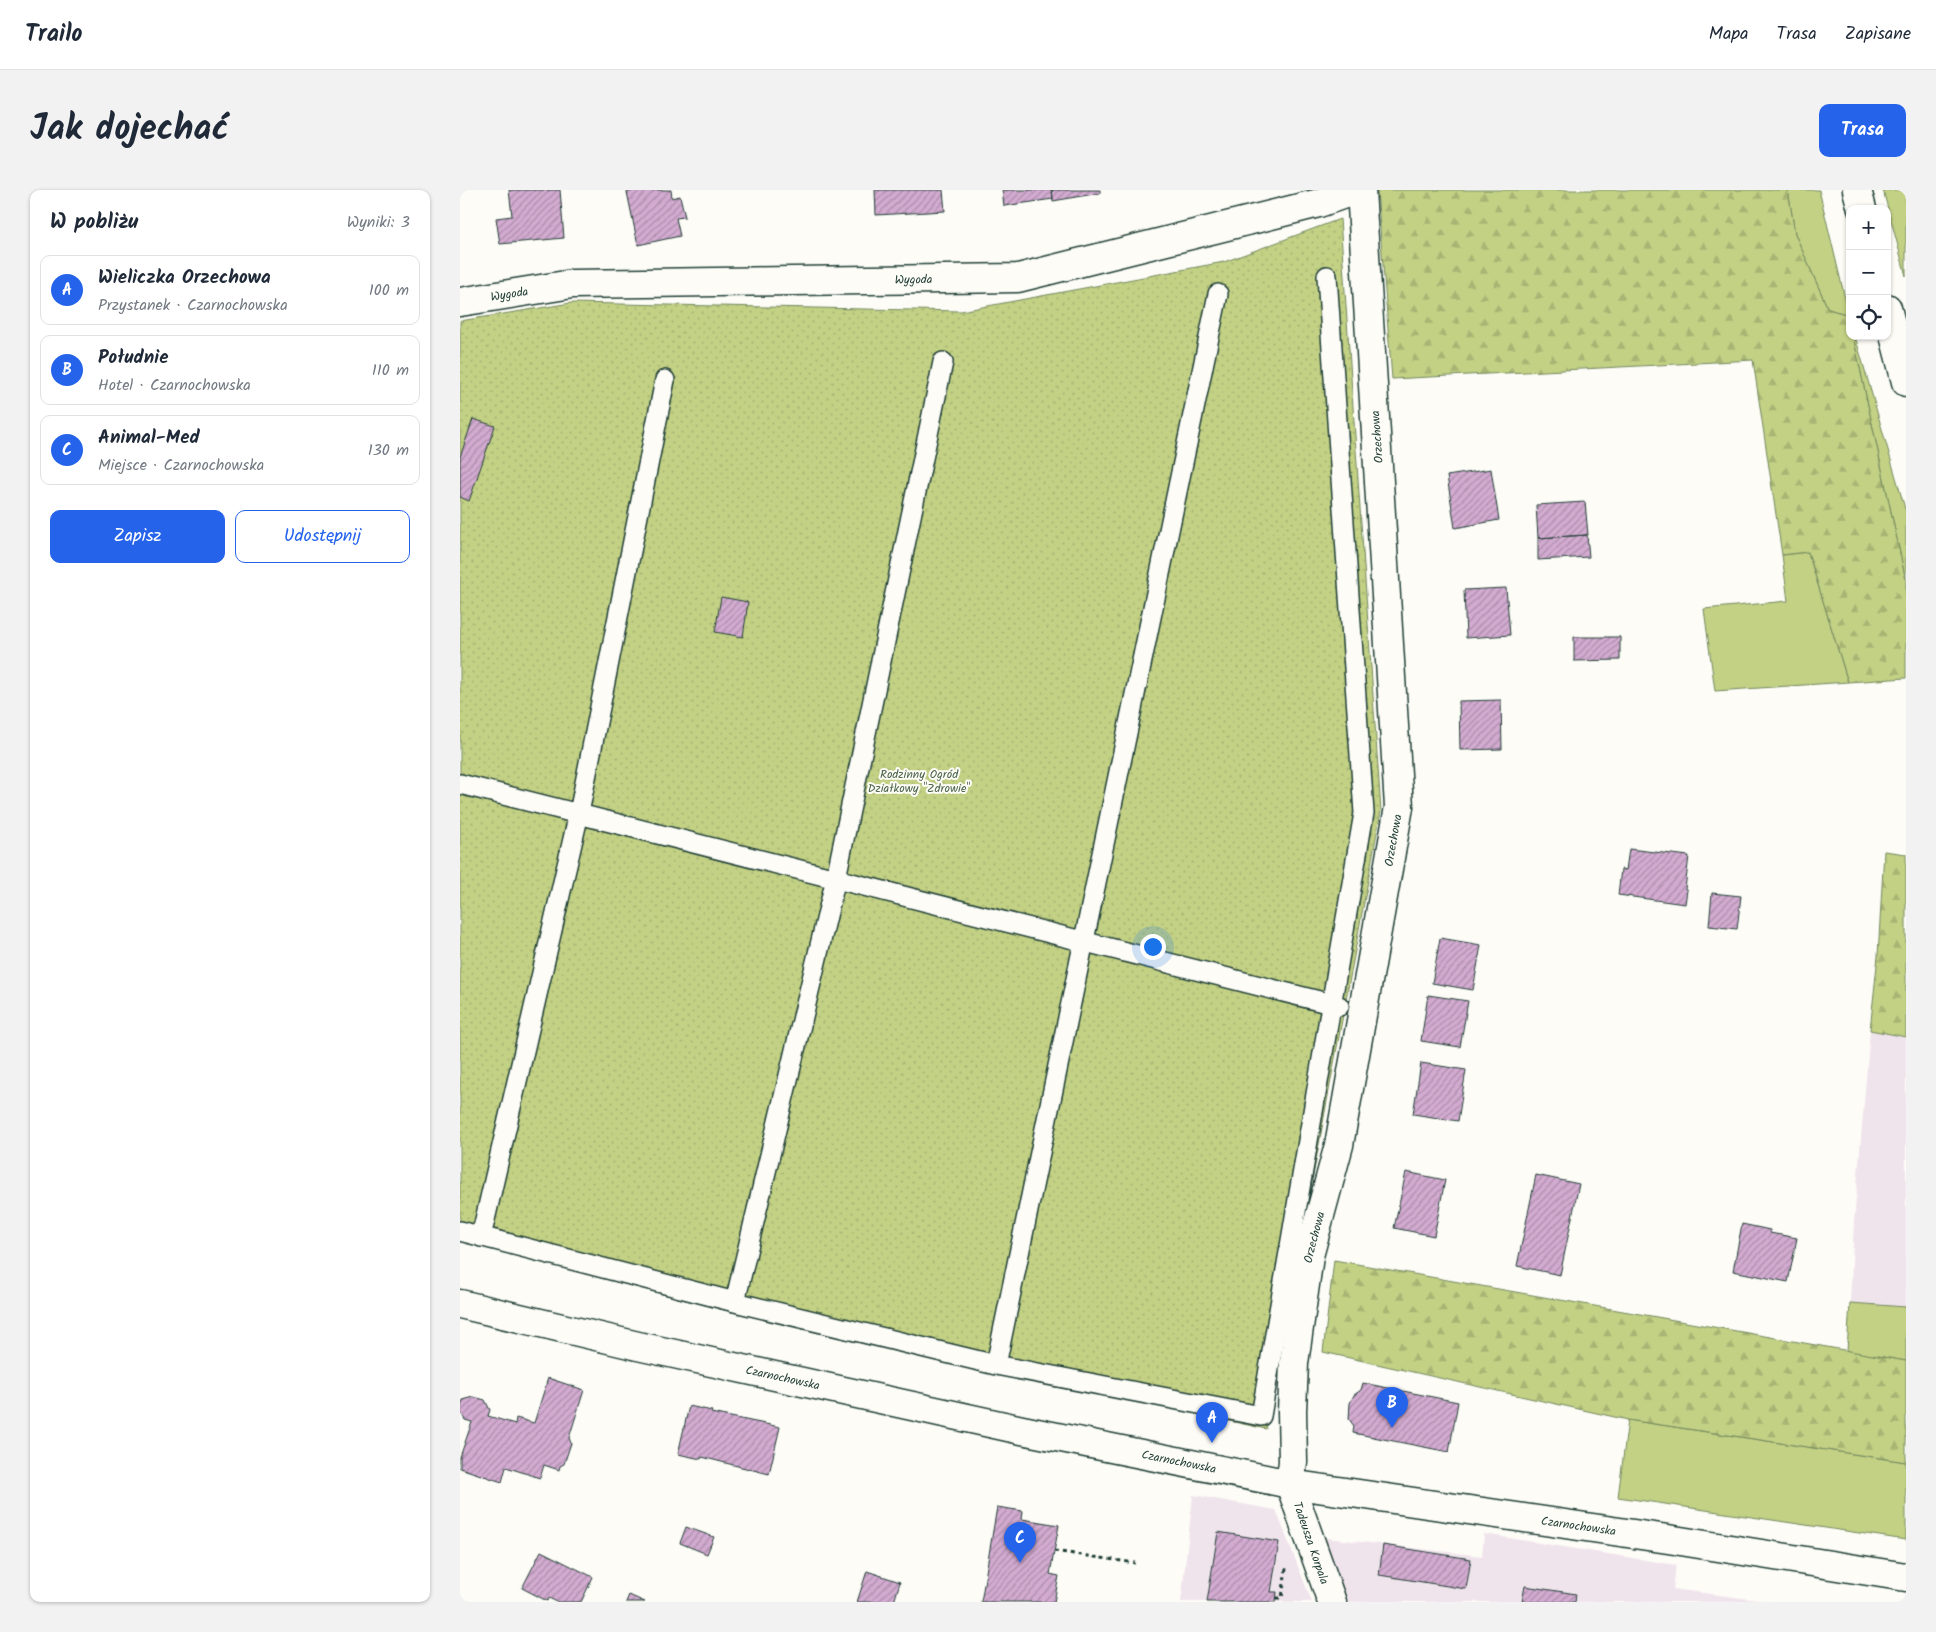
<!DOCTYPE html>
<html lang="pl">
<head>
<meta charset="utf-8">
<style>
	:root { --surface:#fff; --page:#f2f2f3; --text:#1f2937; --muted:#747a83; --line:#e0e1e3; --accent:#2563eb }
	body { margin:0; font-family:Kalam,sans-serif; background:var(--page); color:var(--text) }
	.controls { position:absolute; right:15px; top:15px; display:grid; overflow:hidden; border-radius:10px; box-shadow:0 1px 4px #0004 }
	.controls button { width:45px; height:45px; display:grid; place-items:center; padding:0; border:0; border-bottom:1px solid var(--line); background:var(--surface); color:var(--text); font:25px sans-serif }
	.you { position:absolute; left:692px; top:756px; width:18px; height:18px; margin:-12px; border:4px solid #fff; border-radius:50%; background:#1a73e8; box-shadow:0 0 0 8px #1a73e833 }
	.badge { display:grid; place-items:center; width:32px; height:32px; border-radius:50%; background:var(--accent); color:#fff; font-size:16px; font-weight:700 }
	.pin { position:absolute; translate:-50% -41px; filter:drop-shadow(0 1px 2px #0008) }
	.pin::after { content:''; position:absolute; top:26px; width:18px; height:15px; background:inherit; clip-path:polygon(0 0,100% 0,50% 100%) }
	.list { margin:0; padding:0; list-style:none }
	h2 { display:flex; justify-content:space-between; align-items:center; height:65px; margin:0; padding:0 20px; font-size:21px }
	h2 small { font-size:16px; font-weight:400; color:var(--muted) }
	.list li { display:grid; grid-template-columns:32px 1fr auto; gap:15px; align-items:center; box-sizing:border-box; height:70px; margin:0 10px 10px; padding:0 10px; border:1px solid var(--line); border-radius:10px }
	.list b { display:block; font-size:19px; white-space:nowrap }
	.list p { margin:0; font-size:16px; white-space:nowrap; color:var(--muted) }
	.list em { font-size:16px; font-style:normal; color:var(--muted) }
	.actions { display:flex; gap:10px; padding:15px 20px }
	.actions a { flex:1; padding:11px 0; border:1px solid var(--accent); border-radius:10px; text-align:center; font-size:18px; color:var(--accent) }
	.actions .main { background:var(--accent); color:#fff }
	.icon { flex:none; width:28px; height:28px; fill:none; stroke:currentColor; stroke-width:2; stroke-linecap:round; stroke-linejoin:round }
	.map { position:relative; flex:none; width:1446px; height:1412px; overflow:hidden; border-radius:10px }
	header { display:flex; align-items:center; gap:30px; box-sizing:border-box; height:70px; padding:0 25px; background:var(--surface); border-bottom:1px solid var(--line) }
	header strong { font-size:24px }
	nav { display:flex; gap:28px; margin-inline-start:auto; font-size:18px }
	.intro { display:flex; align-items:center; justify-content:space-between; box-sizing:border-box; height:120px; padding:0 30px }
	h1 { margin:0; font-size:35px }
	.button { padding:12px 22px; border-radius:10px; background:var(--accent); color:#fff; font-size:18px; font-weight:700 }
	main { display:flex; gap:30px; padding:0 30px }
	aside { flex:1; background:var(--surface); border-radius:10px; box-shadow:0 1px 4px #0004 }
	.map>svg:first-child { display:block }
	.built { fill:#f0e4ec }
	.grass { fill:#c3d185; stroke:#71875c }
	.forest { fill:url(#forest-firs); stroke:#71875c }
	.garden { fill:url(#garden-dots); stroke:#71875c }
	.building { fill:url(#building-hatch); stroke:#1f3d34 }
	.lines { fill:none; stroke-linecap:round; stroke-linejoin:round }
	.lane-casing { stroke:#1f3d34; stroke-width:22 }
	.street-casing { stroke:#1f3d34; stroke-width:31 }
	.secondary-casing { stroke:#1f3d34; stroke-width:31 }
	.primary-casing { stroke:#1f3d34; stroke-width:31 }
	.path { stroke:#1f3d34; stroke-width:3; stroke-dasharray:4 4; stroke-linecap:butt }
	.lane { stroke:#fdfcf7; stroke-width:19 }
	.street { stroke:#fdfcf7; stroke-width:28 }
	.secondary { stroke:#fdfcf7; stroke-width:28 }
	.primary { stroke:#fdfcf7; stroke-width:28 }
	.labels { text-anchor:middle; stroke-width:4; stroke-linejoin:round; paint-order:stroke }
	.street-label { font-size:12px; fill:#1f3d34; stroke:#fdfcf7 }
	.park-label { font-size:12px; fill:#486248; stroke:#fdfcf7 }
</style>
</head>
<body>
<header>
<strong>Trailo</strong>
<nav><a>Mapa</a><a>Trasa</a><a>Zapisane</a></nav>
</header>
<div class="intro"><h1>Jak dojechać</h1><a class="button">Trasa</a></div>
<main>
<aside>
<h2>W pobliżu<small>Wyniki: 3</small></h2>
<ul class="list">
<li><span class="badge">A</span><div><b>Wieliczka Orzechowa</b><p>Przystanek · Czarnochowska</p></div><em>100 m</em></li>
<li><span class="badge">B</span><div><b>Południe</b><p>Hotel · Czarnochowska</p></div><em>110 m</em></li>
<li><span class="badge">C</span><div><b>Animal-Med</b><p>Miejsce · Czarnochowska</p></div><em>130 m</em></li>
</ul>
<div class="actions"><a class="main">Zapisz</a><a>Udostępnij</a></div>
</aside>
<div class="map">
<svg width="1446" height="1412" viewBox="0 0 1446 1412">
	<defs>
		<pattern id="forest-firs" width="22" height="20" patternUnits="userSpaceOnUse" patternTransform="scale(1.25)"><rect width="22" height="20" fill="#c3d185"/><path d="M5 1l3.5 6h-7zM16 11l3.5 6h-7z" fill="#a7b473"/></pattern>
		<pattern id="garden-dots" width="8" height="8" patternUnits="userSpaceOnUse" patternTransform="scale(1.25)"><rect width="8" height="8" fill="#c3d185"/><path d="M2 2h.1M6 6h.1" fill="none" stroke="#a7b473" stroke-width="1.8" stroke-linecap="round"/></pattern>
		<pattern id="building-hatch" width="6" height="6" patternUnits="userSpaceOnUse" patternTransform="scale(1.25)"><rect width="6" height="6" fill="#d3abd1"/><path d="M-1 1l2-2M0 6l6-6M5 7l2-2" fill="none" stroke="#ab8caa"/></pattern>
	</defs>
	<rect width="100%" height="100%" fill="#fdfcf7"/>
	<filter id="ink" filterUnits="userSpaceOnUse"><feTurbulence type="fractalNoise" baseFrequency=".02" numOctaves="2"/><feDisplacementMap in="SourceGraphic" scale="10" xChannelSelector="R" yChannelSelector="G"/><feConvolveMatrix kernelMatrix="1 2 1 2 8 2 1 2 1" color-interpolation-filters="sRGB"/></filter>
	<g filter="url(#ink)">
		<path class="built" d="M1410 840 1446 847V1117L1390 1113 1394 1032Z
			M733 1305 816 1320 852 1412H721Z
			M1024 1344 1216 1375 1213 1399 1313 1412H883L858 1347 1022 1366Z"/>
		<path class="grass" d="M1328 0H1359L1390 129 1389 125 1368 119 1335 44Z
			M1423 0H1445L1446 4V86Z
			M1393 146H1395L1446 322V391Z
			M1348 362 1388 492 1255 501 1244 419 1328 411 1322 365Z
			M1390 1113 1446 1117V1171L1387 1161Z
			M1168 1230 1446 1272V1350L1158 1307Z"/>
		<path class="forest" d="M917 0H1328L1335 44 1368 119 1389 125 1390 146H1393L1446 391V488L1388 492 1348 362 1322 365 1293 170 932 189Z
			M1424 661 1446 664V847L1410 840 1418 766Z
			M874 1070 1446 1171V1272L1168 1230 863 1162Z"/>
		<path class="garden" d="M880 29 921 621 806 1239 272 1122 0 1051V131L111 113 501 121 764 72Z"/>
		<path class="building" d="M49 0H100L104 48 40 54 36 28 52 26Z
			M176 0H211L212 8 220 6 225 27 216 28 220 46 178 55 167 2Z
			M415 0H483L485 21 416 25Z
			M542 0H592L593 9 544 16Z
			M592 0H640V3L593 11Z
			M13 229 35 236 9 311 0 307V267Z
			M1031 279 1039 330 995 338 987 286Z
			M1125 312 1128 345 1078 348 1076 315Z
			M1127 345 1129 367 1078 370V348Z
			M1046 398 1050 445 1006 448 1004 400Z
			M261 407 288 412 283 447 255 442Z
			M1114 447H1160V470L1114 471Z
			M1041 510 1042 559 1000 560 999 511Z
			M1169 659 1229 666 1225 699 1227 700 1225 714 1158 705 1161 679 1166 680Z
			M1252 703 1281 706 1277 739 1249 736Z
			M980 748 1021 755 1013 800 972 793Z
			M968 805 1008 811 1000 857 961 851Z
			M961 873 1006 880 998 931 953 924Z
			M946 982 985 990 974 1046 934 1038Z
			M1076 985 1119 994 1100 1085 1057 1076Z
			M1282 1034 1310 1040V1043L1337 1048 1328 1092 1273 1081Z
			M88 1188 124 1200 109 1248 111 1253 104 1274 100 1276 99 1280 84 1275 80 1288 46 1277 42 1292 0 1278V1267L12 1232 5 1230 0 1221 3 1210 14 1207 25 1210 30 1220 28 1226 55 1234 56 1228 74 1233Z
			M903 1193 998 1212 989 1262 893 1243 894 1236 889 1229 890 1213 894 1205 901 1200Z
			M229 1216 252 1221 251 1223 320 1237 309 1284 242 1267 241 1269 218 1264Z
			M537 1317 563 1321 562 1329 599 1335 590 1384 599 1386 594 1412H521Z
			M226 1337 254 1347 247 1364 220 1353Z
			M758 1342 819 1352 811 1402H817L816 1412H747Z
			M923 1355 1011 1369 1006 1399 919 1385Z
			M81 1361 133 1387 121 1412H97L89 1408 87 1411 62 1398Z
			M407 1381 440 1392 434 1412H397Z
			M1065 1396 1116 1404 1115 1412H1062Z
			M169 1405 185 1412H166Z"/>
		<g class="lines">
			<g class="lane-casing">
				<path id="lane" d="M0 594 879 816
					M0 1041 275 1112 536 1175 801 1226 904 623 867 86
					M21 1047 119 623 205 190
					M275 1112 376 688 483 172
					M536 1175 758 104"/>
			</g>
			<g class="street-casing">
				<g id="street">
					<path id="s1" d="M0 112 112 94 558 88 859 13 896 0"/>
					<path id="s2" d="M872 1412 830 1294 833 1272 832 1221 834 1173 849 1066 879 955 939 617 901 0"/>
				</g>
			</g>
			<g class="secondary-casing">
				<g id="secondary">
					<path id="s3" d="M0 1114 178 1156 562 1240 830 1294 1208 1349 1446 1387"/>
				</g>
			</g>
			<g class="primary-casing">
				<path id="primary" d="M1397 0 1402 19
					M1427 118 1446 192"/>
			</g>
			<path class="path" d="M594 1361 675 1373
				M816 1408H822L826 1378"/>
			<use href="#lane" class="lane"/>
			<use href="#street" class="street"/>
			<use href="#secondary" class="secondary"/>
			<use href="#primary" class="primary"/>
		</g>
	</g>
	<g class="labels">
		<g class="street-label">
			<text dy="4" stroke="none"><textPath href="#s1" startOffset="455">Wygoda</textPath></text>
			<text dy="4" stroke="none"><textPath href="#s1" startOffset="50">Wygoda</textPath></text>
			<text transform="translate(917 247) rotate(-94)" y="4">Orzechowa</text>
			<text dy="4" stroke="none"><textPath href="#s2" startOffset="779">Orzechowa</textPath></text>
			<text dy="4" stroke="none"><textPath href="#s2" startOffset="374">Orzechowa</textPath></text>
			<text dy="4" stroke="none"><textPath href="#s3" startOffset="331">Czarnochowska</textPath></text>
			<text dy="4" stroke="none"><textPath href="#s3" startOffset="736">Czarnochowska</textPath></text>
			<text dy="4" stroke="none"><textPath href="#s3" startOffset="1141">Czarnochowska</textPath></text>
			<text transform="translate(851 1353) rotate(71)" y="4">Tadeusza Korpala</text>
		</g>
		<g class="park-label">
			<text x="459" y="588">Rodzinny Ogród<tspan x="459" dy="14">Działkowy "Zdrowie"</tspan></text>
		</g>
	</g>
</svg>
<div class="controls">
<button>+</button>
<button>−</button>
<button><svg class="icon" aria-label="locate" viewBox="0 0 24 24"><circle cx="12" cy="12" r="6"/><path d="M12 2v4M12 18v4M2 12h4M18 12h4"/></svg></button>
</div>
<div class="you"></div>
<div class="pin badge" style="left:752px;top:1253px">A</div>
<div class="pin badge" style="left:932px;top:1238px">B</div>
<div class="pin badge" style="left:560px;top:1373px">C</div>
</div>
</main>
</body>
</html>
